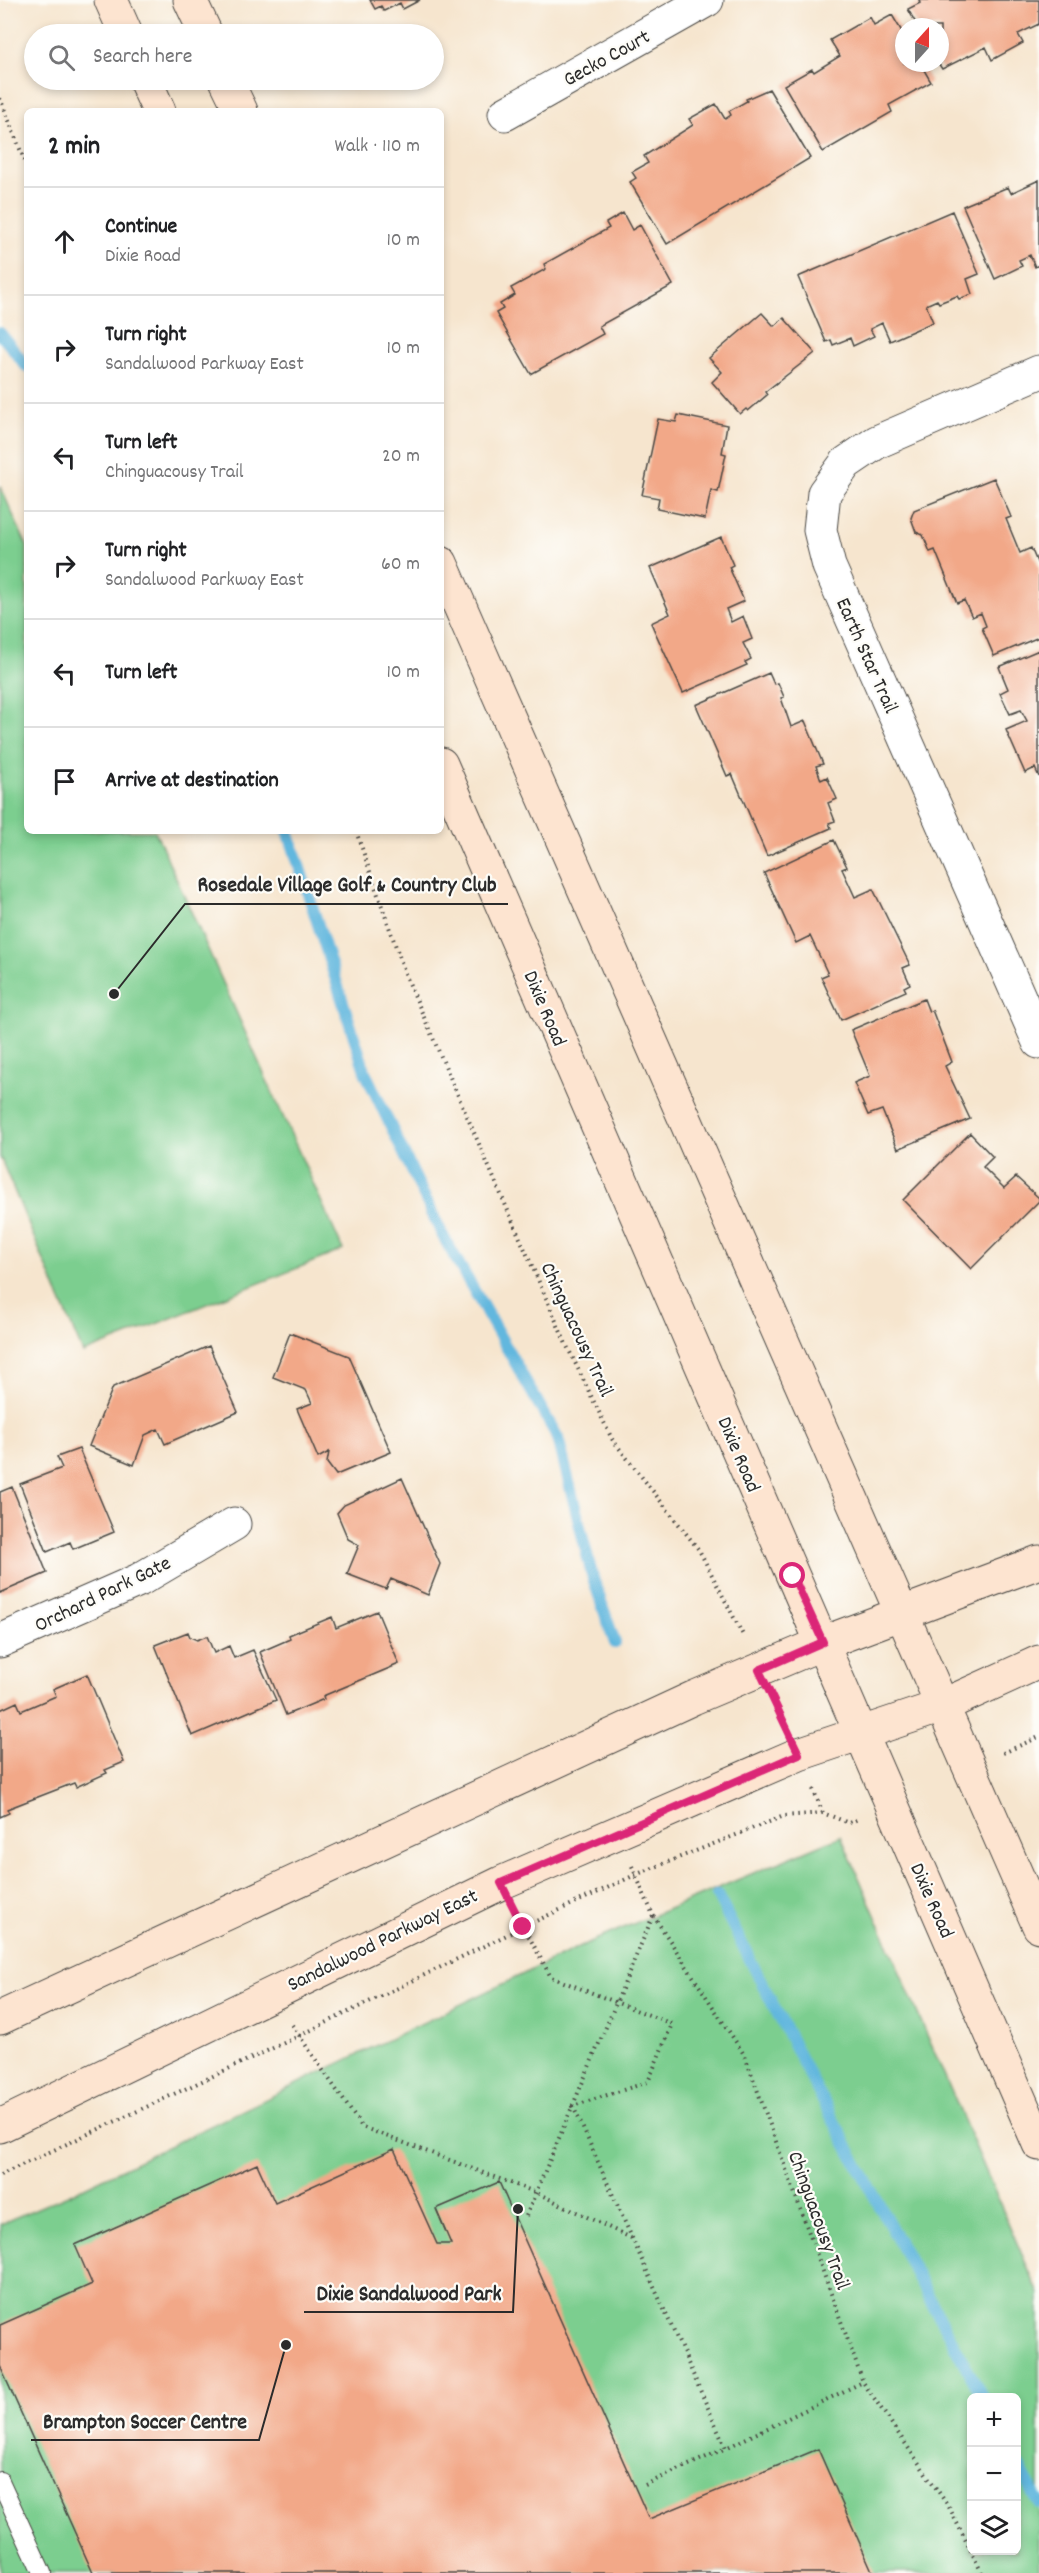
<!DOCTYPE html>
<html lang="en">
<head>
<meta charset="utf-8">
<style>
	:root { --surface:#fff; --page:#f2f2f2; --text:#202124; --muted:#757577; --line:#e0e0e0 }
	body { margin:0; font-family:Dekko,sans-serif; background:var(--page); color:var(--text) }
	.controls { position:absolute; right:18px; bottom:18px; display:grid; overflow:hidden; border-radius:9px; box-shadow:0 3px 9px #0003 }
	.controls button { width:54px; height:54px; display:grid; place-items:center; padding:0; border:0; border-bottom:2px solid var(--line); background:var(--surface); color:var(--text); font:30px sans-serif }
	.compass { position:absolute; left:895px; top:18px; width:54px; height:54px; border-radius:50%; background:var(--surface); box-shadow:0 3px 9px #0003; rotate:21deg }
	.stop { position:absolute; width:18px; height:18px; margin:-14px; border:4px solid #db2777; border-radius:50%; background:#fff }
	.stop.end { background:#db2777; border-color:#fff; box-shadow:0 2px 6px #0008 }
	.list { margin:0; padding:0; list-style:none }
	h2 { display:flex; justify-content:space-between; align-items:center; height:78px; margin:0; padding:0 24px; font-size:26px }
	h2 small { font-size:20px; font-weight:400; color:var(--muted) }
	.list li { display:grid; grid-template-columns:39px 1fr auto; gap:18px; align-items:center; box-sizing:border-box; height:108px; padding:0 24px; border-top:2px solid var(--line) }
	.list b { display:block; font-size:22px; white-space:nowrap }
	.list p { margin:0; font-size:20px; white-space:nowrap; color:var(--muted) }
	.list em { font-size:20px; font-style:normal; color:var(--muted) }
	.icon { flex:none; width:33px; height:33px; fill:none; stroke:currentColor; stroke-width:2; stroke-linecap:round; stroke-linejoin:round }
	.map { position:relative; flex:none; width:1039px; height:2573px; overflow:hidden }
	.search { position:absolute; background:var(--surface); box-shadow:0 3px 9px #0003; left:24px; top:24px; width:420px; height:66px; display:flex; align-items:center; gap:15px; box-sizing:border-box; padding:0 21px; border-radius:33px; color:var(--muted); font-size:22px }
	.panel { position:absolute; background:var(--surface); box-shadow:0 3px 9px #0003; left:24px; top:108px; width:420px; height:726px; border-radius:9px }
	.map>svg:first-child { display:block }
	.green { fill:#7cce8f; stroke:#547c5d; stroke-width:1.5; fill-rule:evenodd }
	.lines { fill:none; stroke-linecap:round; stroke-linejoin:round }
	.stream { stroke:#62b7de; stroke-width:12 }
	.building { fill:#f2a888 }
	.service-casing { stroke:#494743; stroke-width:20 }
	.minor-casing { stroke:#494743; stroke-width:35 }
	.secondary-casing { stroke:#494743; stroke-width:35 }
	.path { stroke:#494743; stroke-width:4; stroke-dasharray:1.5 4.5; stroke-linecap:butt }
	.service { stroke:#fff; stroke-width:18 }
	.minor { stroke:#fff; stroke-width:33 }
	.secondary { stroke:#fde4d0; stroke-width:33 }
	.route { stroke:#db2777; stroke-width:8 }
	.labels { text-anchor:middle; stroke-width:4.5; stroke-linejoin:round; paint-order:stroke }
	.street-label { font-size:21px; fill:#2b2b2b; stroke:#fdfcf7 }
	.leader { fill:none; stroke:#2b2b2b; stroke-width:2 }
	.callout-dot { fill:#2b2b2b; stroke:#fdfcf7; stroke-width:2 }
	.callout-label { font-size:22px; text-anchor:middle; font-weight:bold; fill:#2b2b2b; stroke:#fdfcf7; stroke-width:4.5; stroke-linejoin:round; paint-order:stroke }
</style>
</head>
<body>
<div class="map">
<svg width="1039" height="2573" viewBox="0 0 1039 2573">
	<rect width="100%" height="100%" fill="#fdfcf7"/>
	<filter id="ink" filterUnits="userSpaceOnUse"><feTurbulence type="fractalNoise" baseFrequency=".0167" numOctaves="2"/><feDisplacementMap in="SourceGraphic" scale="12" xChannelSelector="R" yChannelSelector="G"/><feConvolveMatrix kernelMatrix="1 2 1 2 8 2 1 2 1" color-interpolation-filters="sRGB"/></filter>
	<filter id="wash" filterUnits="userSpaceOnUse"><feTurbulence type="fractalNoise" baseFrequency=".008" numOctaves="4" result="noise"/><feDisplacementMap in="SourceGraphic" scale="24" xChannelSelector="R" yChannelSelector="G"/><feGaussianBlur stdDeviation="1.35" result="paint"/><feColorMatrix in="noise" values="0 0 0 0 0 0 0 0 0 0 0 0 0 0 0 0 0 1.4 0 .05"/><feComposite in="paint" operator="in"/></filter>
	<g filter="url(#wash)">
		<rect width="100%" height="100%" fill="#f6e5ce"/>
		<path class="green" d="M0 486 27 546V831H155L343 1250 83 1353 0 1157Z
			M841 1836 1039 2294V2573H0V2224L68 2195 581 1946ZM972 2398H1016V2550H972Z"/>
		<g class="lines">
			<path class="stream" d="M0 333 27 367
				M288 831 366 1074 443 1236 558 1438 592 1575 615 1643
				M717 1895 807 2071 983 2398
				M1016 2461 1039 2503"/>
		</g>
		<g id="blocks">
			<path class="building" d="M370 0H420L403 9 400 3 384 11 381 6 375 9Z
				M919 0H1039V24L1018 34 1023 43 992 60 986 47 942 69 938 63H940V27H918L908 9 920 3Z
				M892 15 904 35V63H920L931 82 889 105 892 112 823 152 784 85 812 69 814 72 840 56 830 40 870 17 874 25Z
				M769 89 810 158 667 244 630 182 636 178 632 172 648 163 644 156 693 125 689 119 716 104 725 119 731 115 729 111 747 101 746 99Z
				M1039 180V265L1035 267 1030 255 1019 260 1022 266 995 279 963 206 1008 187 1011 193Z
				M952 211 979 274 967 279 972 294 959 299 957 296 939 303 937 300 926 305 933 322 890 341 882 323 870 329 874 336 853 346 850 338 833 345 831 340 826 342 798 277Z
				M623 213 632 230 640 225 673 285 599 326 603 334 531 374 496 313 503 309 500 304 515 295 511 288 546 269 544 264 609 228 606 223Z
				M762 313 774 326 784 318 815 353 765 392 767 395 748 411 746 409 740 414 712 382 722 372 709 358Z
				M678 415 727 425 722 453 726 454 718 492 711 490 705 519 657 509 659 498 642 495 658 419 676 422Z
				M994 478 1011 517 1006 519 1020 553 1031 548 1039 567V637L994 656 982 628 986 626 981 613 972 617 964 600 957 603 935 550 930 552 923 535 916 532 911 518 914 510Z
				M721 537 733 565 729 567 744 601 726 609 731 622 743 616 752 639 743 643 751 659 745 662 747 665 683 693 651 623 670 614 650 568Z
				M1039 650V777L1035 768 1025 773 1006 730 1027 721 1021 710 1010 714 1000 693 1008 689 999 667Z
				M769 673 774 684 778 683 784 697 781 698 791 727 805 721 823 764 816 766 821 780 827 777 837 799 828 803 835 821 829 823 831 828 767 856 732 774 727 776 696 705Z
				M834 840 847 867 842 869 855 897 873 889 910 965 903 968 910 984 904 987 906 991 841 1020 821 977 828 974 810 936 796 943 764 873Z
				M924 999 929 1012 932 1010 952 1062 945 1066 970 1119 898 1149 882 1110 868 1115 854 1083 870 1076 851 1030Z
				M970 1133 993 1157 983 1167 1004 1188 1016 1177 1039 1198V1201L971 1269 903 1200Z
				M290 1333 349 1356 391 1452 336 1475 327 1463 329 1452 318 1458 297 1409 312 1403 306 1390 273 1377Z
				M209 1346 238 1412 165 1444 158 1429 145 1435 134 1465 89 1446 113 1387Z
				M79 1449 114 1532 73 1549 70 1542 47 1552 20 1484 62 1468 57 1457Z
				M402 1478 440 1564 428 1595 391 1579 386 1589 347 1574 359 1545 348 1539 337 1513 344 1505Z
				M12 1487 47 1573 0 1593V1492Z
				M377 1611 399 1664 323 1696 324 1699 286 1715 260 1652 290 1639 289 1635 332 1617 336 1628Z
				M188 1632 190 1637 197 1640 207 1636 214 1653 229 1646 234 1658 253 1650 276 1700 192 1736 155 1645Z
				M87 1674 124 1762 105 1770 107 1773 76 1787 74 1783 7 1809 9 1813 0 1817V1710L17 1702 21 1711 56 1696 53 1689Z
				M394 2149 437 2244H451L436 2209 499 2182 649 2519 818 2449 873 2573H93L0 2366V2325L92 2284 75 2245 257 2164 275 2203Z"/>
		</g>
	</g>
	<g filter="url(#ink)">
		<use href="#blocks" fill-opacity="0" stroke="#494743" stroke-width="1.5"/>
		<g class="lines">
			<g class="service-casing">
				<path id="service" d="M0 2481 42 2573"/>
			</g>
			<g class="minor-casing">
				<path id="minor" d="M505 114 707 0
					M1039 372 877 442 846 463 824 493 820 530 829 566 1039 1042
					M0 1641 139 1580 234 1524"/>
			</g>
			<g class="secondary-casing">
				<path id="secondary" d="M111 0 126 34
					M190 0 206 34
					M145 80 159 111
					M226 80 241 111
					M441 563 1039 1926
					M441 764 1039 2144
					M0 2018 693 1698 823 1643 1039 1562
					M0 2126 501 1883 799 1754 942 1706 1039 1662"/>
			</g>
			<path class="path" d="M0 98 27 167
				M356 831 406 976 566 1344 612 1439 699 1550 744 1637
				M775 1704 783 1721
				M1003 1753 1039 1737
				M813 1789 823 1813
				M632 1866 653 1915 745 2056 863 2382 949 2507 982 2573
				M517 1915 551 1977 672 2024 648 2082 573 2106 726 2448 863 2382
				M292 2025 362 2127 537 2193 631 2238
				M0 2175 299 2036 523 1927 635 1875 784 1816 823 1813 849 1823 860 1818
				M526 2216 653 1916
				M645 2485 726 2448"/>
			<use href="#service" class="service"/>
			<use href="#minor" class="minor"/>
			<use href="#secondary" class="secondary"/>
		</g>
	</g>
	<g class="lines" filter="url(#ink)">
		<path class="route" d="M523 1927 501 1883 799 1754 759 1670 823 1642 793 1576"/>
	</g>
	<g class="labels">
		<g class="street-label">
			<text transform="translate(606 57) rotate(-29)" y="7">Gecko Court</text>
			<text transform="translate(868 655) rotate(66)" y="7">Earth Star Trail</text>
			<text transform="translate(546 1008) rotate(67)" y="7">Dixie Road</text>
			<text transform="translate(578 1329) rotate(65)" y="7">Chinguacousy Trail</text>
			<text transform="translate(740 1454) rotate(67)" y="7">Dixie Road</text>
			<text transform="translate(102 1593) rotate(-26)" y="7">Orchard Park Gate</text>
			<text transform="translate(933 1900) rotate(66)" y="7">Dixie Road</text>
			<text transform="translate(382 1939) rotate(-26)" y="7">Sandalwood Parkway East</text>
			<text transform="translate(820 2220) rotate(70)" y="7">Chinguacousy Trail</text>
		</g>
	</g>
	<path class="leader" d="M114 994L185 904H508M518 2209L513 2312H304M286 2345L259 2440H31"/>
	<g class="callout-dot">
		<circle cx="114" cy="994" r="6"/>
		<circle cx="518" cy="2209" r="6"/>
		<circle cx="286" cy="2345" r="6"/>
	</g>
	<g class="callout-label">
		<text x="347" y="891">Rosedale Village Golf &amp; Country Club</text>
		<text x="409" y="2300">Dixie Sandalwood Park</text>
		<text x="145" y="2428">Brampton Soccer Centre</text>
	</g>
</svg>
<div class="controls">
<button>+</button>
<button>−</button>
<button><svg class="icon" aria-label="layers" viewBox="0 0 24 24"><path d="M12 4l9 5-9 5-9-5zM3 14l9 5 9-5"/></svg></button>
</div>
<svg class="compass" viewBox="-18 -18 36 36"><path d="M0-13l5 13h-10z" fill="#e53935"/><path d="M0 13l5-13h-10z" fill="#757577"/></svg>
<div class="stop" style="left:793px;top:1576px"></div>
<div class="stop end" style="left:523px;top:1927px"></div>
<div class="search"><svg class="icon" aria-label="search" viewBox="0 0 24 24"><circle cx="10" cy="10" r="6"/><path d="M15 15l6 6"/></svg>Search here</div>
<section class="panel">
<h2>2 min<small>Walk · 110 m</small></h2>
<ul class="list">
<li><svg class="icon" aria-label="ahead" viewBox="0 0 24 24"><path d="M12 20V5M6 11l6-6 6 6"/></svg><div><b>Continue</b><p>Dixie Road</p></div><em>10 m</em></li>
<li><svg class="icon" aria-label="right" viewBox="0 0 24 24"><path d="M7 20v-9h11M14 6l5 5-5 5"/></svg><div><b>Turn right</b><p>Sandalwood Parkway East</p></div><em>10 m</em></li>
<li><svg class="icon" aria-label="left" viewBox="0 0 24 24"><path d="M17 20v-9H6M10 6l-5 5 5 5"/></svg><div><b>Turn left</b><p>Chinguacousy Trail</p></div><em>20 m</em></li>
<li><svg class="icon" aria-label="right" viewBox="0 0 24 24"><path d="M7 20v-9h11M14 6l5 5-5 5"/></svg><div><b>Turn right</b><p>Sandalwood Parkway East</p></div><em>60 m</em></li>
<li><svg class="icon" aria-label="left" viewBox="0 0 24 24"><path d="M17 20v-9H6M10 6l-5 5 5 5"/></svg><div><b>Turn left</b></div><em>10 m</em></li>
<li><svg class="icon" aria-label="arrive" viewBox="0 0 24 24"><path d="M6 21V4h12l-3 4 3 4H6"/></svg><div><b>Arrive at destination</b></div></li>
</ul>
</section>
</div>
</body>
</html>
